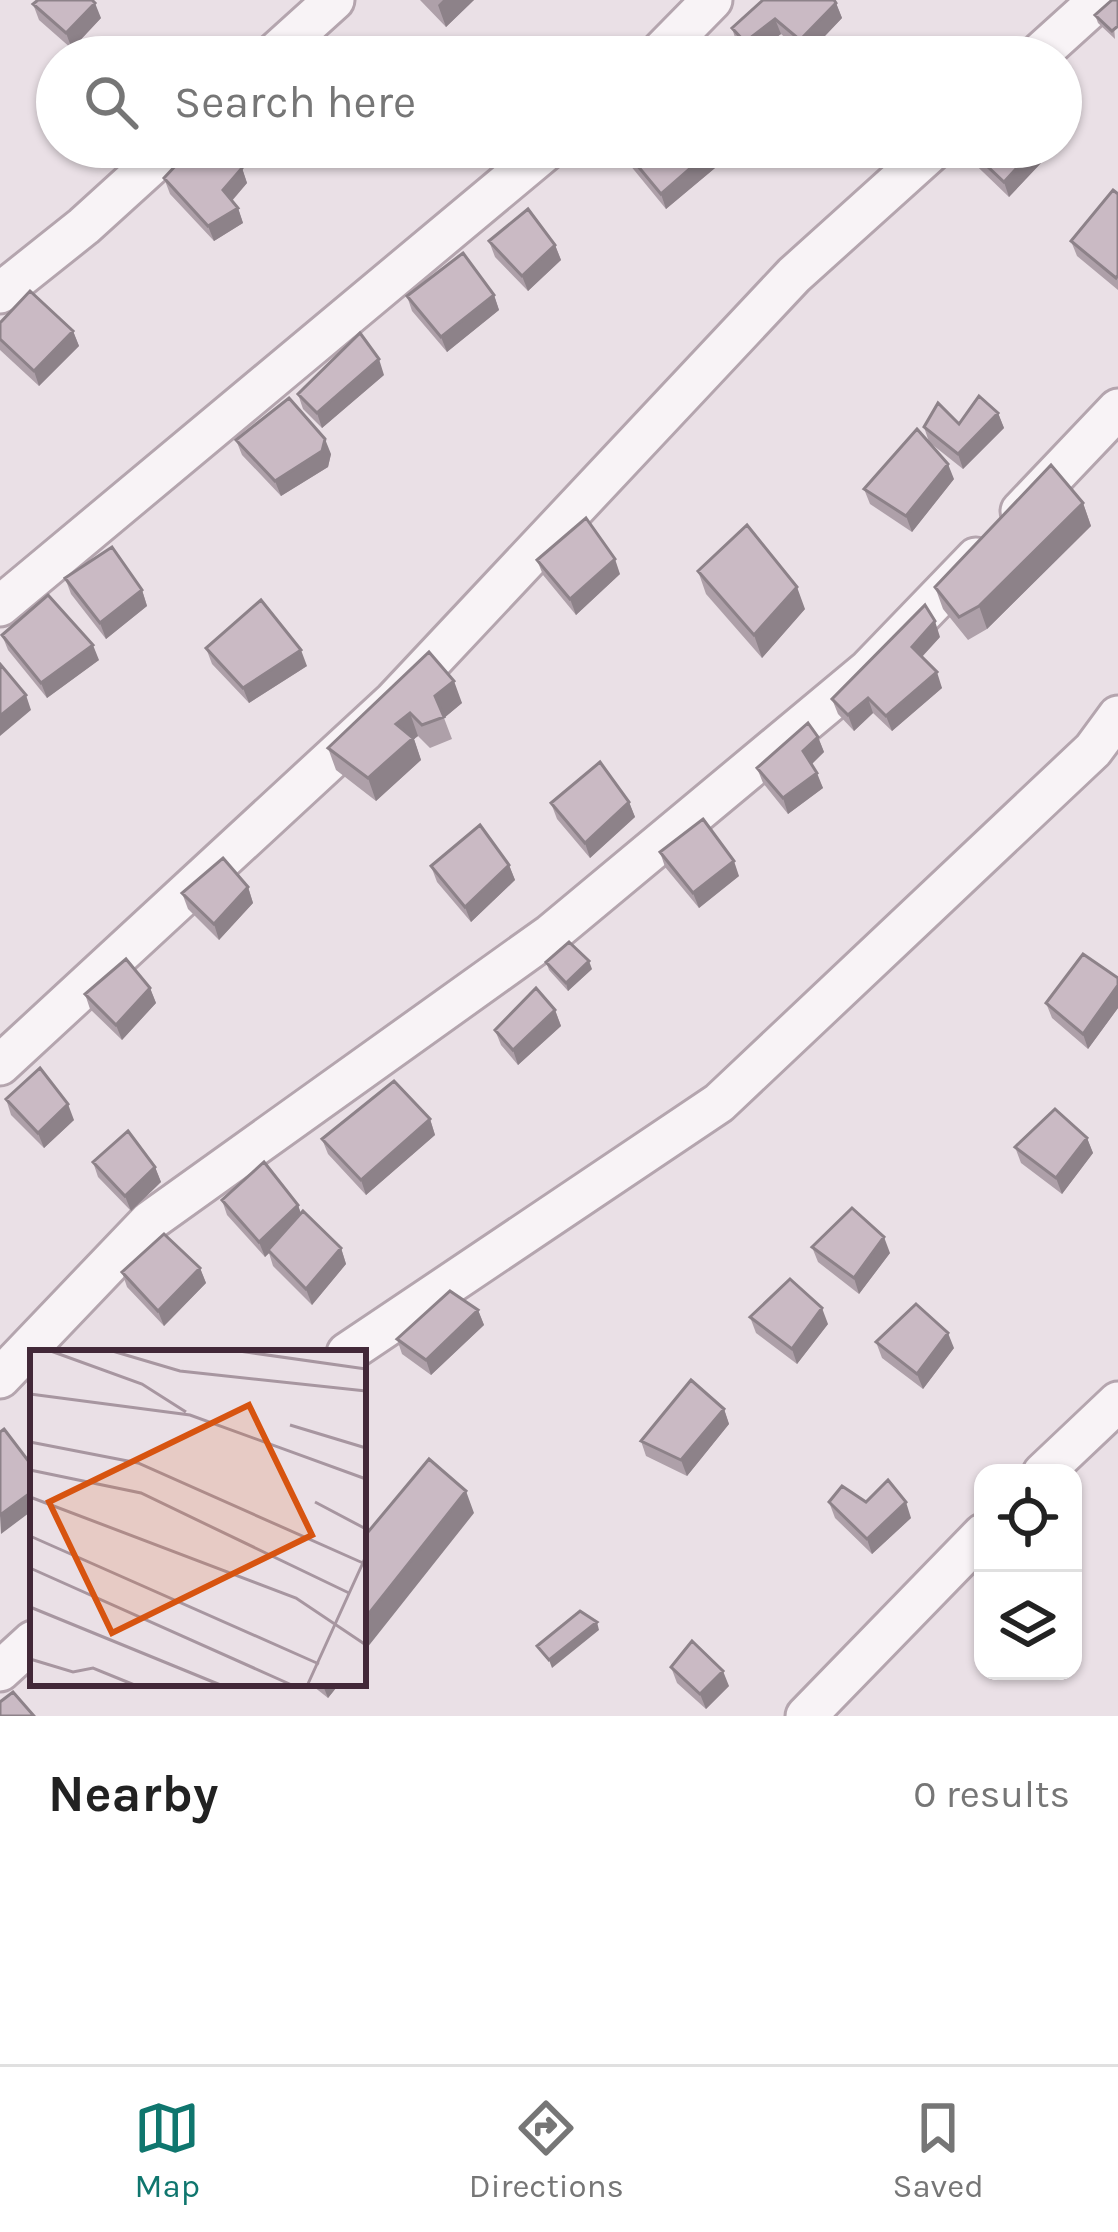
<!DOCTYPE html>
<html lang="en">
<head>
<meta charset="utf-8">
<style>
	:root { --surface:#fff; --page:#f2f2f2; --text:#222; --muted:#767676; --line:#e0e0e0; --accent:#0f766e }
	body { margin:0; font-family:Karla,sans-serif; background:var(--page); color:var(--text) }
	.controls { position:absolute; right:36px; bottom:36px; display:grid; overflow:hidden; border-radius:24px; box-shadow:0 3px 9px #0004 }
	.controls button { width:108px; height:108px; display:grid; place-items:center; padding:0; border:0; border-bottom:3px solid var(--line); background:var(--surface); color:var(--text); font:60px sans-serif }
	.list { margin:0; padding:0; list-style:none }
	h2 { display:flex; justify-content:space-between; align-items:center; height:156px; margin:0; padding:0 48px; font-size:51px }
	h2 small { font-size:39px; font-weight:400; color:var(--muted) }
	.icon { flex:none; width:66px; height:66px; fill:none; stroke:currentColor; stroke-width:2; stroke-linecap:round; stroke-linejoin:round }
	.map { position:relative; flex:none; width:1118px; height:1716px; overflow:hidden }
	.search { position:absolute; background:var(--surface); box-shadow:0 3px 9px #0004; left:36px; right:36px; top:36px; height:132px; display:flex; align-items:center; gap:30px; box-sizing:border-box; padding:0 42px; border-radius:66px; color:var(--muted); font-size:45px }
	.sheet { height:348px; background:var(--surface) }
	nav { display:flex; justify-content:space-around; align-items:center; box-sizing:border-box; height:168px; border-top:3px solid var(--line); background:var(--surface); font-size:33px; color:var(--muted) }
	nav a { display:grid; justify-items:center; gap:6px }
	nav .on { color:var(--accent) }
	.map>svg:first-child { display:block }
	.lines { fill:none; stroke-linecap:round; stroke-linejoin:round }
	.street-casing { stroke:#b4a5ae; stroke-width:45 }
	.street { stroke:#f8f3f6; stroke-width:39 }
	.wall { fill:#aea0a9 }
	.shaded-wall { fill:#8d8289 }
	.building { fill:#cabac4; stroke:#8d8289; stroke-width:3 }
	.inset-road { fill:none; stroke:#a796a0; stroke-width:3 }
	.view { fill:#d75410; fill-opacity:0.15; stroke:#d75410; stroke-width:6 }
	.inset-edge { fill:none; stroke:#422838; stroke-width:6 }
</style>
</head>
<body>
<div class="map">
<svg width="1118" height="1716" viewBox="0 0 1118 1716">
	<rect width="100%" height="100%" fill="#eae0e6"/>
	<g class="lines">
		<g class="street-casing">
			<path id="street" d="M271 57 334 0
				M656 57 712 0
				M1036 57 1099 0
				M0 293 84 226 171 147
				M1021 511 1118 409
				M0 606 550 147
				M0 1065 394 701 794 275 936 147
				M347 1353 719 1103 1093 750 1118 716
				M0 1378 150 1221 551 934 868 670 976 558
				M1043 1473 1118 1402
				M0 1671 33 1641
				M806 1716 983 1534"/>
		</g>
		<use href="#street" class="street"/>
	</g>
	<path class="wall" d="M420 0H474L446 27Z
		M1112 0 1115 39 1098 23 1095 15Z
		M836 3 842 18 806 56 781 34 749 57 737 44 732 28Z
		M33 4 101 18 72 49 39 20Z
		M263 147H287L275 159Z
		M621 147H705L715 168 666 209 625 159Z
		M957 147H1035L1041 163 1009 197Z
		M242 168 247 183 232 201 238 208 243 223 214 241 170 194 164 178Z
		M1118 194V290L1077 256 1071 241Z
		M489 241 555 245 561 260 528 291 495 257Z
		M494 295 499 310 447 352 412 311 407 296Z
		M0 323 73 331 79 346 39 386 0 350Z
		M384 375 322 428 303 409 298 394Z
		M998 413 1004 428 963 469 929 442 924 427 959 424Z
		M236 440 331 454 328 467 281 496 242 455Z
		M954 479 912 532 870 504 864 489Z
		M1083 503 1091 526 987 629 968 640 943 609 935 587Z
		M537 560 620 574 576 615 543 575Z
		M698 571 805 609 762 658 706 594Z
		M65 578 142 590 147 606 106 639 71 594Z
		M2 635 99 660 47 698 8 650Z
		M940 637 922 657 942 688 892 731 873 713 854 731 838 714 832 699Z
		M206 648 307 666 249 703 212 664Z
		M429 652 462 703 444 718 452 739 430 748 418 736 414 739 421 760 376 801 336 770 328 748Z
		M818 737 824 752 811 764 823 788 788 814 763 783 757 768Z
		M629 802 635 817 590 858 557 819 551 803Z
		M660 852 739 876 699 908 665 867Z
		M509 865 515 880 471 922 437 882 431 866Z
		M248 887 253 903 219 940 188 909 182 893Z
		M546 962 592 969 568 991 549 970Z
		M1118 978V1008L1088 1049 1052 1018 1046 1003Z
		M150 988 156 1003 122 1040 90 1009 85 994Z
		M555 1010 561 1026 518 1065 501 1045 495 1030Z
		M6 1099 74 1120 44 1148 11 1115Z
		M430 1119 435 1135 366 1195 328 1154 322 1139Z
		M1087 1138 1093 1153 1062 1194 1021 1163 1015 1147Z
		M93 1162 155 1167 161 1182 131 1211 98 1177Z
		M222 1200 298 1205 301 1214 341 1248 346 1264 312 1305 273 1266 269 1253 265 1257 227 1215Z
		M812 1247 890 1253 859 1294 818 1262Z
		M200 1268 206 1283 164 1326 127 1287 122 1272Z
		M478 1310 484 1325 431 1375 402 1354 397 1339Z
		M750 1317 828 1324 797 1364 756 1333Z
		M876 1342 954 1348 923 1389 882 1358Z
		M724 1409 729 1424 687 1476 646 1456 641 1441Z
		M829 1502H866L911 1518 872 1554 835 1518Z
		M671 1667 729 1686 706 1709 677 1683Z
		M309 1683H340L328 1698Z"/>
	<path class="shaded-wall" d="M443 0H474L446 27 438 5Z
		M95 3 101 18 72 49 66 33Z
		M836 3 842 18 806 56 800 40Z
		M775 19 781 34 750 57 745 42Z
		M271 147H287L275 159Z
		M1036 147 1041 163 1009 197 1004 182Z
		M709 152 715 168 666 209 661 194Z
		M242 168 247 183 228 205 223 190Z
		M238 208 243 223 214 241 208 226Z
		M555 245 561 260 528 291 522 276Z
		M494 295 499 310 447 352 441 337Z
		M73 331 79 346 39 386 34 371Z
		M379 359 384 375 322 428 317 413Z
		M998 413 1004 428 963 469 958 454Z
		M325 439 331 454 328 467 281 496 275 481Z
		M948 464 954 479 912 532 906 516Z
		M1083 503 1091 526 987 629 979 606Z
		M615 559 620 574 576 615 570 599Z
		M797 587 805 609 762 658 754 635Z
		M142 590 147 606 106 639 100 623Z
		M935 621 940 637 917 662 912 647Z
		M93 645 99 660 47 698 41 683Z
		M301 650 307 666 249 703 243 688Z
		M937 672 942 688 892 731 886 716Z
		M454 681 462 703 444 718 435 696Z
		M26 695 31 710 0 736V716Z
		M868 698 873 713 854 731 848 715Z
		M410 713 418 736 414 739 421 760 376 801 368 778 396 724Z
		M818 737 824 752 809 767 803 751Z
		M817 773 823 788 788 814 783 798Z
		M629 802 635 817 590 858 585 843Z
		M734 861 739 876 699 908 693 893Z
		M509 865 515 880 471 922 465 907Z
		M248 887 253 903 219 940 214 924Z
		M589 961 592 969 568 991 566 983Z
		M1118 985V1008L1088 1049 1083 1034Z
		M150 988 156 1003 122 1040 116 1025Z
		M555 1010 561 1026 518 1065 513 1050Z
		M68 1104 74 1120 44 1148 38 1133Z
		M430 1119 435 1135 366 1195 361 1180Z
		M1087 1138 1093 1153 1062 1194 1056 1178Z
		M155 1167 161 1182 131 1211 125 1196Z
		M298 1205 303 1220 265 1257 259 1242Z
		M884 1237 890 1253 859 1294 854 1278Z
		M341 1248 346 1264 312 1305 306 1289Z
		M200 1268 206 1283 164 1326 158 1311Z
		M822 1308 828 1324 797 1364 792 1349Z
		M478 1310 484 1325 431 1375 426 1360Z
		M948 1333 954 1348 923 1389 917 1374Z
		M724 1409 729 1424 687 1476 681 1460Z
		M33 1491V1510L1 1534 0 1515Z
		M466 1491 474 1513 363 1653V1621Z
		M906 1502 911 1518 872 1554 867 1539Z
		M597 1622 599 1630 552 1668 549 1660Z
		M723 1671 729 1686 706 1709 700 1694Z
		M322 1683H340L328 1698Z"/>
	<path class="building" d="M38 0H92L95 3 66 33 33 4Z
		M763 0H834L836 3 800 40 775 19 745 42 732 28Z
		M1112 0H1118V26L1112 31 1095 15Z
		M193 147H224L234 153 242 168 223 190 238 208 208 226 164 178Z
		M622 147H705L709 152 661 194Z
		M967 147H1036L1004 182Z
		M1113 190 1118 194V275L1116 278 1071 241Z
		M528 209 555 245 522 276 489 241Z
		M463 253 494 295 441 337 407 296Z
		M30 291 73 331 34 371 0 339V323Z
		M360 333 379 359 317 413 298 394Z
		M979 396 998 413 958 454 924 427 938 403 959 424Z
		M289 398 325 439 322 451 275 481 236 440Z
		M917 429 948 464 906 516 864 489Z
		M1051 465 1083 503 979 606 959 617 935 587Z
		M586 518 615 559 570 599 537 560Z
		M747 525 797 587 754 635 698 571Z
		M112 547 142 590 100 623 65 578Z
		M48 595 93 645 41 683 2 635Z
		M261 600 301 650 243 688 206 648Z
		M925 605 935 621 912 647 937 672 886 716 868 698 848 715 832 699Z
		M429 652 454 681 435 696 444 717 422 725 410 713 396 724 413 738 368 778 328 748Z
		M0 664 26 695 0 716Z
		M808 723 818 737 803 751 817 773 783 798 757 768Z
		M600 762 629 802 585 843 551 803Z
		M703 819 734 861 693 893 660 852Z
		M480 825 509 865 465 907 431 866Z
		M223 858 248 887 214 924 182 893Z
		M569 942 589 961 566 983 546 962Z
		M1083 954 1118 978V985L1083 1034 1046 1003Z
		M126 959 150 988 116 1025 85 994Z
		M536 988 555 1010 513 1050 495 1030Z
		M40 1068 68 1104 38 1133 6 1099Z
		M394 1081 430 1119 361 1180 322 1139Z
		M1055 1109 1087 1138 1056 1178 1015 1147Z
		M128 1131 155 1167 125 1196 93 1162Z
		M264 1162 298 1205 259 1242 222 1200Z
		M852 1208 884 1237 854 1278 812 1247Z
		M303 1211 341 1248 306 1289 268 1250Z
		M164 1234 200 1268 158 1311 122 1272Z
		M790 1279 822 1308 792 1349 750 1317Z
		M450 1291 478 1310 426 1360 397 1339Z
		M916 1304 948 1333 917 1374 876 1342Z
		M691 1380 724 1409 681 1460 641 1441Z
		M4 1429 33 1467V1491L0 1515V1432Z
		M429 1459 466 1491 363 1621V1538Z
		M888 1480 906 1502 867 1539 829 1502 842 1486 866 1502Z
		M580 1611 597 1622 549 1660 537 1646Z
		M692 1641 723 1671 700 1694 671 1667Z
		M13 1692 34 1716H0V1702Z"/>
	<g transform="translate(30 1350)">
		<rect width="336" height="336" fill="#eae0e6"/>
		<path class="inset-road" d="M18 0 112 34 156 62M79 0 150 21 336 41M202 0 336 19M0 44 160 65 336 129M260 75 336 98M0 92 108 113 333 213M0 120 111 143 319 243M0 147 266 248 336 295M285 152 336 179M0 186 289 314M0 218 264 336M0 257 193 336M0 309 43 322 63 318 107 336M277 336 336 206"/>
		<path class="view" d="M219 55 282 185 82 283 19 152Z"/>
		<rect width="336" height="336" class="inset-edge"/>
	</g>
</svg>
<div class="controls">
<button><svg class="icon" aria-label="locate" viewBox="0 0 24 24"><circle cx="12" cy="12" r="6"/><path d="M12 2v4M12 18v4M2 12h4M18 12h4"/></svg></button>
<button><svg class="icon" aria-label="layers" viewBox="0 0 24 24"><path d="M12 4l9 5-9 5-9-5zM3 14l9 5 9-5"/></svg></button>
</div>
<div class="search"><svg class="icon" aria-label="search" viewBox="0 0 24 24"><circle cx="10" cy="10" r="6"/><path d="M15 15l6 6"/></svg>Search here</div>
</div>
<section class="sheet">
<h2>Nearby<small>0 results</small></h2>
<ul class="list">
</ul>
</section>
<nav>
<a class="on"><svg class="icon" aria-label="map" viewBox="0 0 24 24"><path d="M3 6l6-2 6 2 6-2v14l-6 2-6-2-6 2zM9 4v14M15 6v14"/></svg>Map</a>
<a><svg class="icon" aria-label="directions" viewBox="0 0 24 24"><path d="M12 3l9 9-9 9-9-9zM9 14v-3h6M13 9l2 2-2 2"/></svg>Directions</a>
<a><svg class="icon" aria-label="saved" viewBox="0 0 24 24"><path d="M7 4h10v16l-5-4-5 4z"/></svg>Saved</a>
</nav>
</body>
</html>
